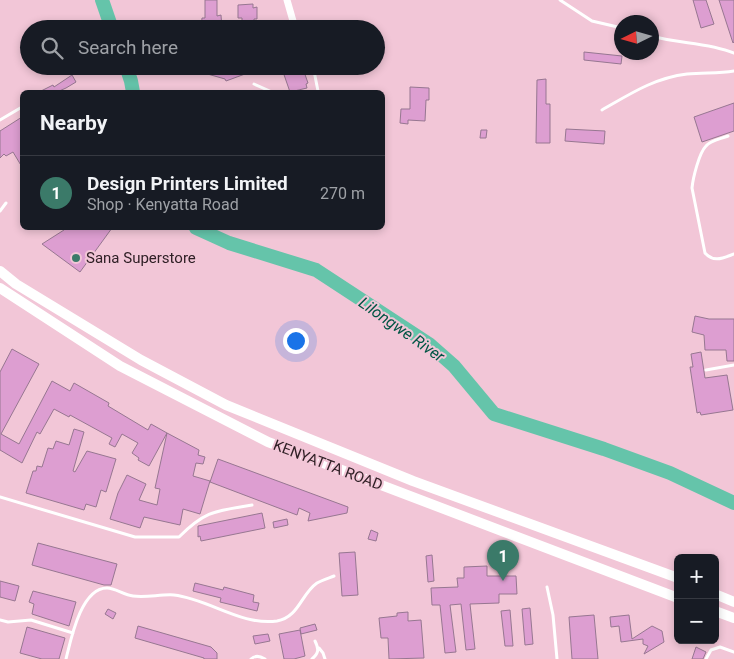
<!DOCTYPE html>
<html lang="en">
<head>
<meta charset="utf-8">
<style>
	:root { --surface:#171b24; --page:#20242c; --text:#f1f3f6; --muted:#9ea1a6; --line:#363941; --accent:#3b7a69 }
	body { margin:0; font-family:Roboto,sans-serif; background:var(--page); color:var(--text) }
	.controls { position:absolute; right:15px; bottom:15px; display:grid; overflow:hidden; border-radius:8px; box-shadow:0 2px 8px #0003 }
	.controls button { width:45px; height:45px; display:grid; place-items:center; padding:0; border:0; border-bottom:1px solid var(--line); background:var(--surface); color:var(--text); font:25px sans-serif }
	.compass { position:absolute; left:614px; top:15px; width:45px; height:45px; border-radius:50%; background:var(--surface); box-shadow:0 2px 8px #0003; rotate:265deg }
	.you { position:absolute; left:295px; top:340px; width:18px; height:18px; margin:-12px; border:4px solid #fff; border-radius:50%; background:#1a73e8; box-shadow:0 0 0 8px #1a73e833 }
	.badge { display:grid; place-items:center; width:32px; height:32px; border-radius:50%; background:var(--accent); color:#fff; font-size:16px; font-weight:700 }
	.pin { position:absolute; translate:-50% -41px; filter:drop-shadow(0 1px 2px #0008) }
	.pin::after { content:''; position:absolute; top:26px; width:18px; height:15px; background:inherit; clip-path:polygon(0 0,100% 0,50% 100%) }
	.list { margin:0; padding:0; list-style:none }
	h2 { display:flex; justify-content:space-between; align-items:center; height:65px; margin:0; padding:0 20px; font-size:21px }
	h2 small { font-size:16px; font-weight:400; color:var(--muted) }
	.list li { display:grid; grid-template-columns:32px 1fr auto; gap:15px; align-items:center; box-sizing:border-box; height:75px; padding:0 20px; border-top:1px solid var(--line) }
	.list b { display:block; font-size:19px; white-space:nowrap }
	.list p { margin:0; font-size:16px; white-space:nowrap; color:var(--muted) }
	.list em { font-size:16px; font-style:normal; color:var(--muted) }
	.icon { flex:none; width:28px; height:28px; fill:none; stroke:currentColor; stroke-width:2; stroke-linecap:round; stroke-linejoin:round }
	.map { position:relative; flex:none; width:734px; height:659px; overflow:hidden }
	.search { position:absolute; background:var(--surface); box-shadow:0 2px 8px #0003; left:20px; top:20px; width:365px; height:55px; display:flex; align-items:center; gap:12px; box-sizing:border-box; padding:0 18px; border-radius:28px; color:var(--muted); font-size:19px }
	.panel { position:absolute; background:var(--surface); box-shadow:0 2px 8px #0003; left:20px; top:90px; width:365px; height:140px; border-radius:8px }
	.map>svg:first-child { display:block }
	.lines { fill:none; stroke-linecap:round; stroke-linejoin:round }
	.river { stroke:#65c4aa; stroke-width:14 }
	.building { fill:#dd9ed1; stroke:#977791 }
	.lane { stroke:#fff; stroke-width:3 }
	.street { stroke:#fff; stroke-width:7 }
	.secondary { stroke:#fff; stroke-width:10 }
	.poi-dot { fill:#3b7a69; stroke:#f2c6d7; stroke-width:2 }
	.labels { text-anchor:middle; stroke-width:4; stroke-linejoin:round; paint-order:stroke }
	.poi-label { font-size:15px; fill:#302026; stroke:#f2c6d7; text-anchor:start }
	.street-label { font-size:15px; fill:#302026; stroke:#f2c6d7 }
	.water-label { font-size:16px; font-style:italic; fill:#054; stroke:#f2c6d7 }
</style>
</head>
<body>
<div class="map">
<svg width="734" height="659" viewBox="0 0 734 659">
	<rect width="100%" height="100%" fill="#f2c6d7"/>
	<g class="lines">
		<path class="river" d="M102 0 112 29
			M126 66 131 81 133 92
			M196 228 229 243 316 270 429 344 454 366 494 414 604 449 670 473 734 503"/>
	</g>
	<path class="building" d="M205 0H217V16L221 15 222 29H201L202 18H205Z
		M693 0H706L714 24 701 28Z
		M719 0H734V42L733 43Z
		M253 4V8L257 7V19H254V29H242V18H238V5Z
		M584 52 622 56 621 64 584 60Z
		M201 66H264V67L226 81 225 79 204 73Z
		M281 66H302L308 83 306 84 307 88 290 92Z
		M72 75 76 82 66 88 57 92H39L53 85 54 87Z
		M546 79V104H550V143H536L537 80Z
		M410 87 429 88V100H426L425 121 408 120V124L400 123 401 109H410Z
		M734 103V131L702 142 694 117Z
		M22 117V167L13 152 6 156 4 154 0 158V131Z
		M566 129 605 131 604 144 565 141Z
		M481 130H487L486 138H480Z
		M62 228H112L80 272 42 244 64 230Z
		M695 316 709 319H734V361H727L726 350H705L704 335 692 332Z
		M12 349 39 364 1 434 19 444 52 381 70 391 74 383 109 403 108 406 148 430 151 424 167 433 149 466 138 460 139 458 132 453 138 443 122 434 115 447 109 444 112 438 70 415 69 417 54 409 40 434 37 432 22 463 0 450V372Z
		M701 352 705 378 727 375 733 410 701 415 700 412 697 413 690 367H693L691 354Z
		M74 429 84 432 73 471 75 472 87 451 116 459 106 492 101 490 96 507 86 504 84 510 26 493 33 471H36L37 466 42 467 48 448 53 449 56 441 69 445Z
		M167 433 199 450 198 455 205 457 203 464 196 463 193 476 210 481 200 514 183 509 180 525 144 517 140 528 110 519 118 493 127 475 146 484 139 500 157 505 160 489 155 488Z
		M218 459 348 507 347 513 308 521 310 513 299 508 297 515 210 482Z
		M262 513 265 528 201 541 200 536 198 537V526Z
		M287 519 288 525 274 528 273 522Z
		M371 530 378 533 376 541 368 539Z
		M38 543 117 564 111 585H104L32 565Z
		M355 552 358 595 342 596 339 553Z
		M432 555 434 581 428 582 426 556Z
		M487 566V576H516L517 594H499V603L470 604 475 649 466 650 461 604 450 605 456 652 445 653 440 605H432L431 588 458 587 457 578H464V567Z
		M0 581 19 586 15 601 0 597Z
		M195 583 223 590 224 587 254 595 253 602 259 603 257 611 220 602 221 598 193 591Z
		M33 591 76 602 69 626 32 614 34 604 29 602Z
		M530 608 533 644 525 645 522 609Z
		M108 609 116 613 113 619 105 614Z
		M510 610 513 646H505L501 611Z
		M408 612V621L421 620 424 658 389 659 388 638H381L379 618 397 616V613Z
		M594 615 598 659H572L569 617Z
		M629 615 632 639 652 626 662 631 664 642 644 654 648 646 643 644V639L621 642 619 626 611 627 610 617Z
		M315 624 317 630 301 634 300 628Z
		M138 626 211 647 217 653V659H204V658L135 638Z
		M27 627 65 638 59 659H42L20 653Z
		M300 630 305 656 294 659H284L279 634Z
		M268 634 270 641 255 644 253 636Z
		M696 647 706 652 703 659H692Z"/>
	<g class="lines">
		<path class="lane" d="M560 0 592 21 622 28
			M293 22 298 29
			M652 36C679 44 707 42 734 53
			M313 66 318 91 315 92
			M254 84 272 92
			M602 110C630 94 654 78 687 74 703 72 718 74 734 71
			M0 120 22 107
			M728 136C721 139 711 140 706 146 699 153 693 178 692 188L705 253C714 263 723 258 734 254
			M0 211 6 203
			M706 370 734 365
			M0 497 135 537H179C206 510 216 511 252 505
			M547 587 553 615 557 659
			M0 620 8 622 31 620 73 633
			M319 648 323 653 325 659
			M66 659C71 639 81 588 107 588 115 588 124 595 133 596 146 598 161 594 174 595 209 599 241 626 277 621 299 617 301 594 317 583 322 580 329 578 334 576
			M251 659C255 655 260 656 265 659
			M312 659C319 653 319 649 315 641
			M706 659 711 650 720 647 734 652"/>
		<path class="street" d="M287 0 293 21"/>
		<path class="secondary" d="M0 271 16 284 141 360 226 405 413 481 678 578
			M0 288 120 366 268 442 678 598
			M715 594 734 602
			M715 611 734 618"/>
	</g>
	<circle class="poi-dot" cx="76" cy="258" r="5"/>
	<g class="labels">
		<g class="poi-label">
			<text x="86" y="263">Sana Superstore</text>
		</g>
		<g class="street-label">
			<text transform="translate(328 465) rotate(21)" y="5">KENYATTA ROAD</text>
		</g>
		<g class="water-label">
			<text transform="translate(402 329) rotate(35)" y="6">Lilongwe River</text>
		</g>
	</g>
</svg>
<div class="controls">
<button>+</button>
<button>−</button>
</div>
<svg class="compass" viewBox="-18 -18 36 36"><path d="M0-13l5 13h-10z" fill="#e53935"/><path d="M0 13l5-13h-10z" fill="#9ea1a6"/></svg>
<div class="you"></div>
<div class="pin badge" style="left:503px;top:581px">1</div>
<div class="search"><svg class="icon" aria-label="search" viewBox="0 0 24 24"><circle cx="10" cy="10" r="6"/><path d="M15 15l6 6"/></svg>Search here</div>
<section class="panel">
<h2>Nearby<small></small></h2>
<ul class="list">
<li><span class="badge">1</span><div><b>Design Printers Limited</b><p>Shop · Kenyatta Road</p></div><em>270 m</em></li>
</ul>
</section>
</div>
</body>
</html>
